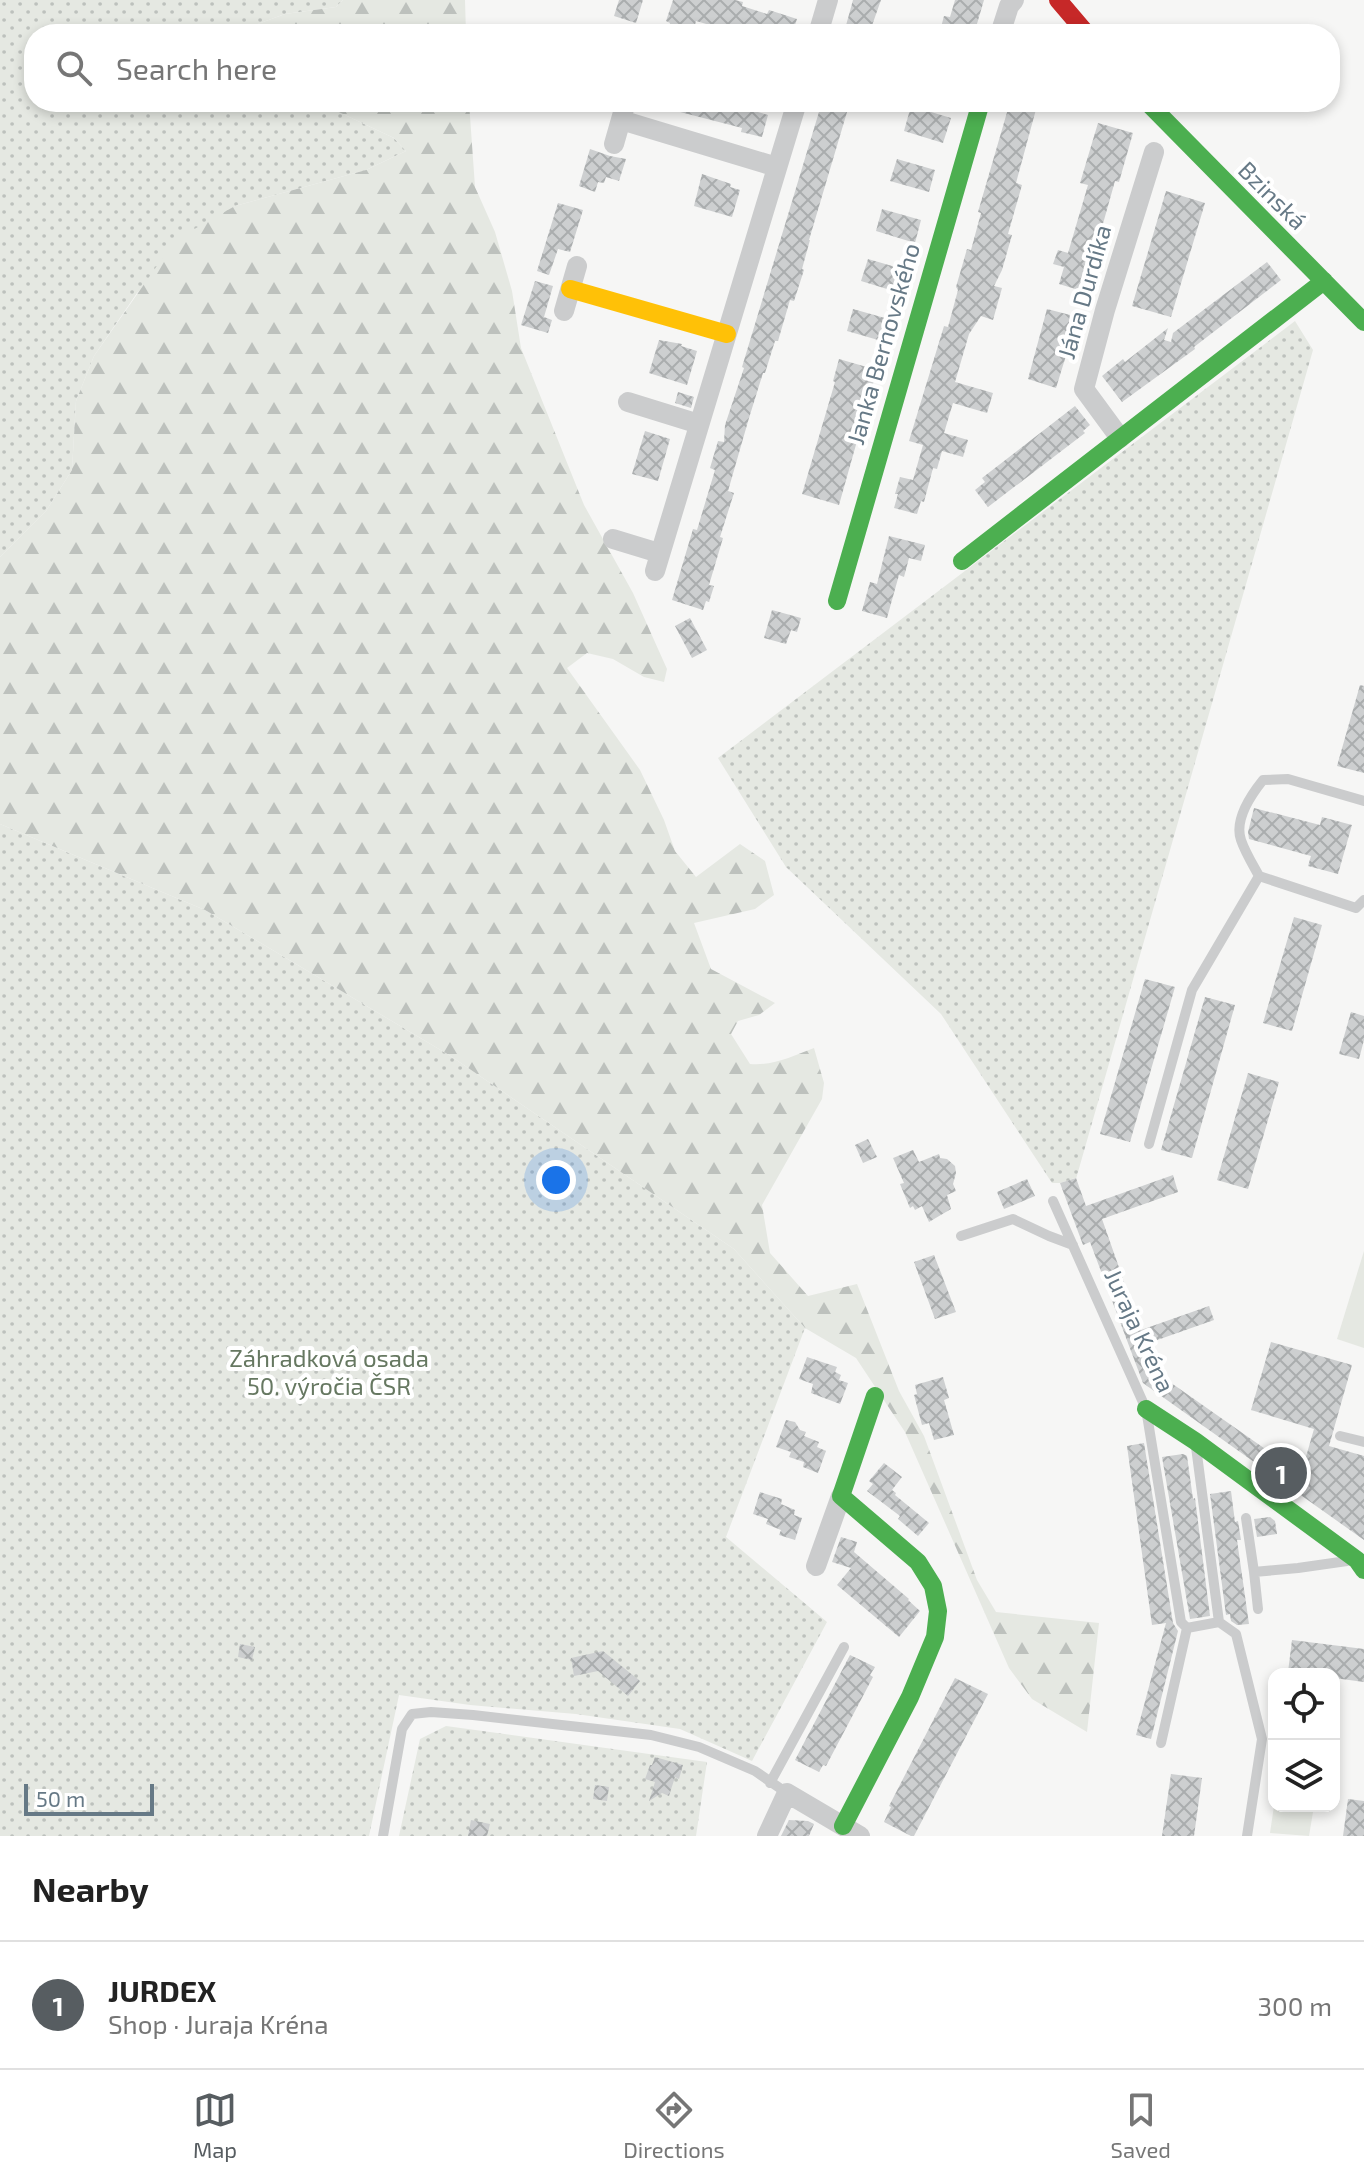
<!DOCTYPE html>
<html lang="en">
<head>
<meta charset="utf-8">
<style>
	:root { --surface:#fff; --page:#f6f6f6; --text:#222; --muted:#767676; --line:#e0e0e0; --accent:#575d61 }
	body { margin:0; font-family:"Exo 2",sans-serif; background:var(--page); color:var(--text) }
	.controls { position:absolute; right:24px; bottom:24px; display:grid; overflow:hidden; border-radius:16px; box-shadow:0 4px 12px #0003 }
	.controls button { width:72px; height:72px; display:grid; place-items:center; padding:0; border:0; border-bottom:2px solid var(--line); background:var(--surface); color:var(--text); font:40px sans-serif }
	.scale { position:absolute; left:24px; bottom:20px; width:130px; box-sizing:border-box; padding-left:8px; border:4px solid #667986; border-top:0; font-size:22px; line-height:28px; white-space:nowrap; color:#667986; -webkit-text-stroke:6px #fff; paint-order:stroke }
	.you { position:absolute; left:556px; top:1180px; width:28px; height:28px; margin:-20px; border:6px solid #fff; border-radius:50%; background:#1a73e8; box-shadow:0 0 0 12px #1a73e833 }
	.badge { display:grid; place-items:center; width:52px; height:52px; border-radius:50%; background:var(--accent); color:#fff; font-size:26px; font-weight:700 }
	.pin { position:absolute; translate:-50% -50%; border:4px solid #fff; box-shadow:0 2px 8px #0006 }
	.list { margin:0; padding:0; list-style:none }
	h2 { display:flex; justify-content:space-between; align-items:center; height:104px; margin:0; padding:0 32px; font-size:34px }
	h2 small { font-size:26px; font-weight:400; color:var(--muted) }
	.list li { display:grid; grid-template-columns:52px 1fr auto; gap:24px; align-items:center; box-sizing:border-box; height:128px; padding:0 32px; border-top:2px solid var(--line) }
	.list b { display:block; font-size:30px; white-space:nowrap }
	.list p { margin:0; font-size:26px; white-space:nowrap; color:var(--muted) }
	.list em { font-size:26px; font-style:normal; color:var(--muted) }
	.icon { flex:none; width:44px; height:44px; fill:none; stroke:currentColor; stroke-width:2; stroke-linecap:round; stroke-linejoin:round }
	.map { position:relative; flex:none; width:1364px; height:1836px; overflow:hidden }
	.search { position:absolute; background:var(--surface); box-shadow:0 4px 12px #0003; left:24px; right:24px; top:24px; height:88px; display:flex; align-items:center; gap:20px; box-sizing:border-box; padding:0 28px; border-radius:32px; color:var(--muted); font-size:30px }
	.sheet { height:232px; background:var(--surface) }
	nav { display:flex; justify-content:space-around; align-items:center; box-sizing:border-box; height:112px; border-top:2px solid var(--line); background:var(--surface); font-size:22px; color:var(--muted) }
	nav a { display:grid; justify-items:center; gap:4px }
	nav .on { color:var(--accent) }
	.map>svg:first-child { display:block }
	.green { fill:url(#green-dots) }
	.forest { fill:url(#forest-firs) }
	.pitch { fill:#e5e8e2 }
	.building { fill:url(#building-cross-hatch) }
	.lines { fill:none; stroke-linecap:round; stroke-linejoin:round }
	.lane { stroke:#cbcccd; stroke-width:10 }
	.street { stroke:#cbcccd; stroke-width:20 }
	.fast { stroke:#4caf50; stroke-width:18 }
	.slow { stroke:#ffc107; stroke-width:18 }
	.jam { stroke:#c62828; stroke-width:18 }
	.labels { text-anchor:middle; stroke-width:8; stroke-linejoin:round; paint-order:stroke }
	.street-label { font-size:24px; fill:#667986; stroke:#fff }
	.park-label { font-size:24px; fill:#667861; stroke:#fff }
</style>
</head>
<body>
<div class="map">
<svg width="1364" height="1836" viewBox="0 0 1364 1836">
	<defs>
		<pattern id="green-dots" width="8" height="8" patternUnits="userSpaceOnUse" patternTransform="scale(2)"><rect width="8" height="8" fill="#e5e8e2"/><path d="M2 2h.1M6 6h.1" fill="none" stroke="#bdc1bd" stroke-width="1.8" stroke-linecap="round"/></pattern>
		<pattern id="forest-firs" width="22" height="20" patternUnits="userSpaceOnUse" patternTransform="scale(2)"><rect width="22" height="20" fill="#e5e8e2"/><path d="M5 1l3.5 6h-7zM16 11l3.5 6h-7z" fill="#bdc1bd"/></pattern>
		<pattern id="building-cross-hatch" width="8" height="8" patternUnits="userSpaceOnUse" patternTransform="scale(2)"><rect width="8" height="8" fill="#cdcfd0"/><path d="M0 0l8 8M0 8l8-8" fill="none" stroke="#aaadae"/></pattern>
	</defs>
	<rect width="100%" height="100%" fill="#f6f6f5"/>
	<path class="green" d="M0 0H343L336 7 285 14 255 25 235 27 229 34H34V102H262L265 110 328 107 394 138 406 151 366 170 235 206 137 293 94 356 76 401 72 470 46 511 0 557Z
		M1295 321 1313 350 1076 1179 1075 1178 1060 1183H1052L941 1014 786 867 718 758Z
		M0 824 205 910 449 1055 734 1249 805 1328 726 1537 827 1622 752 1761 680 1729 576 1714 470 1705 399 1695 369 1836H0Z
		M446 1726 707 1762 696 1836H399L420 1739Z"/>
	<path class="forest" d="M343 0H465L466 34H229L235 27 255 25 285 14 336 7Z
		M262 102H469L475 187 495 232 512 291 521 348 584 505 633 593 667 669 664 682 644 677 613 659 587 653 567 668 640 770 664 820 675 851 696 877 740 844 765 861 774 895 755 909 694 923 711 969 775 1003 759 1015 738 1021 731 1034 750 1064C773 1066 793 1056 814 1048L824 1083 822 1099 762 1205 770 1253 808 1296 857 1284 899 1391 924 1436 977 1580 996 1612 1099 1623 1087 1732 1032 1699 1009 1668 905 1432 856 1358 805 1328 734 1249 449 1055 205 910 0 824V557L46 511 72 470 76 401 94 356 175 240 235 206 366 170 406 151 394 138 328 107 265 110Z"/>
	<path class="pitch" d="M1364 1251V1348L1337 1339Z
		M1274 1806H1314L1309 1836 1270 1833Z"/>
	<path class="building" d="M619 0H643L636 23 614 16Z
		M673 0H735L743 2 742 6 767 14 769 10 797 19 792 34H760L735 27 734 32 696 21 694 29 689 28 688 34H679L668 31 670 23 666 21Z
		M853 0H881L869 34H860L845 29Z
		M955 0H984L974 34H951L940 31 944 16 950 17Z
		M657 102H723L768 115 762 137 741 132 742 128 657 106Z
		M822 102H850L809 240H810L802 269 804 270 794 301 790 300 778 341H775L765 373H763L749 418 728 491 734 493 720 537 723 538 709 585 714 586 709 602 706 601 703 610 672 600 693 529 697 530 715 470 710 468 718 441 724 442 725 425 744 368 742 367Z
		M1010 102H1038L1016 183 1022 185 1008 234 1012 235 1002 270 994 286 1002 288 993 320 981 316 969 334 955 382 993 393 987 413 953 403 944 433 968 440 963 457 942 451 937 469 933 468 924 502 921 501 917 514 894 508 898 494H895L900 477 913 480 923 445 909 441 944 326 948 327 958 290 956 287 967 249 971 250 981 213 978 212Z
		M911 106 951 118 943 143 904 131Z
		M1098 123 1133 133 1119 182 1115 181 1097 245 1092 244 1083 275 1087 276 1082 291 1059 284 1064 267 1053 264 1058 250 1068 253 1088 185 1080 183Z
		M590 149 610 156 626 159 619 181 606 177 604 183 598 182 595 192 579 186Z
		M897 159 935 170 929 192 890 181Z
		M702 174 731 184 730 187 740 190 732 217 694 206Z
		M1166 191 1205 203 1171 317 1132 306Z
		M558 203 583 210 570 252 558 249 549 275 537 271Z
		M882 209 921 220 915 243 876 231Z
		M868 259 906 270 900 293 861 281Z
		M1267 262 1281 280 1194 347 1195 349 1122 402 1102 376 1123 359 1125 362 1168 328 1164 340 1171 342 1173 333Z
		M535 281 553 286 544 317 552 320 548 333 521 325Z
		M853 309 892 320 885 342 847 331Z
		M1047 309 1078 317 1056 388 1028 379Z
		M659 340 682 344 681 346 697 351 687 385 649 373Z
		M839 359 877 370 839 505 802 494 835 382 833 381Z
		M678 392 694 397 691 408 675 403Z
		M1075 406 1090 425 1083 431 1085 433 988 507 975 490 985 482 982 478Z
		M645 431 670 439 658 481 632 474Z
		M889 536 925 545 921 561 909 558 904 577 899 575 887 618 862 611 870 582 877 584Z
		M772 610 801 618 797 632 791 630 786 644 764 638Z
		M690 618 707 650 692 658 675 626Z
		M1360 685 1364 686V773L1337 766Z
		M1254 808 1320 825 1322 817 1352 825 1338 874 1308 866 1311 856 1249 839 1248 832Z
		M1294 917 1322 925 1292 1031 1263 1023Z
		M1145 979 1175 987 1130 1142 1100 1134Z
		M1205 997 1235 1005 1192 1158 1161 1150Z
		M1351 1012 1364 1016V1040L1359 1059 1339 1054Z
		M1248 1073 1279 1082 1248 1189 1217 1180Z
		M868 1139 877 1157 863 1163 855 1145Z
		M913 1150 919 1162 939 1154 940 1158 947 1159 955 1166 956 1173 953 1184 956 1191 947 1195 951 1209 929 1222 922 1206 915 1210 913 1206 910 1208 900 1184 904 1183 893 1158Z
		M1173 1175 1178 1192 1102 1219 1141 1330 1209 1306 1214 1320 1146 1344 1157 1373 1301 1474 1314 1429 1251 1410 1271 1342 1352 1365 1329 1446 1364 1456V1540L1143 1383 1090 1242 1083 1245 1060 1183 1076 1178 1086 1206Z
		M1027 1179 1035 1196 1004 1209 997 1192Z
		M934 1255 956 1312 935 1319 914 1262Z
		M807 1357 837 1367 835 1372 841 1375 839 1380 848 1383 840 1404 811 1393 813 1384 799 1379Z
		M943 1377 949 1398 944 1400 954 1435 934 1440 929 1423 922 1425 914 1395 917 1394 915 1385Z
		M786 1420 795 1422 800 1430 806 1432 804 1436 819 1442 817 1447 826 1451 818 1473 803 1467 804 1462 789 1457 791 1452 776 1447Z
		M1144 1443 1173 1623 1178 1631 1151 1739 1136 1735 1166 1623 1152 1625 1127 1446Z
		M1183 1454 1187 1456 1193 1499 1195 1498 1210 1616 1190 1619 1162 1457Z
		M884 1463 902 1477 892 1490 896 1493 895 1495 929 1523 918 1536 898 1519 900 1516 867 1491 873 1484 869 1481Z
		M1231 1491 1235 1522 1238 1521 1241 1540H1237L1249 1624 1237 1625 1231 1621 1230 1614 1226 1615 1210 1494Z
		M760 1492 782 1499 781 1504 795 1510 794 1515 802 1518 795 1540 779 1535 781 1530 766 1524 768 1519 753 1514Z
		M1270 1517 1275 1521 1277 1534 1257 1537 1254 1519Z
		M841 1537 857 1542 854 1552 909 1599 908 1600 920 1611 899 1637 837 1585 851 1568 832 1562Z
		M1292 1640 1364 1649V1682L1334 1678V1674L1288 1672Z
		M240 1644 255 1647 252 1660 238 1657Z
		M603 1651 640 1681 628 1696 598 1671 574 1676 571 1658Z
		M850 1655 875 1667 870 1675 873 1677 826 1766 823 1765 819 1772 795 1760Z
		M955 1678 988 1694 914 1836H911L884 1822 891 1807 889 1806Z
		M655 1757 683 1765 679 1779 675 1777 669 1796 662 1793 649 1801 655 1782 645 1779 650 1765H652Z
		M1171 1774 1202 1778 1194 1836H1162Z
		M595 1785 609 1787 607 1801 593 1799Z
		M1348 1799 1364 1801V1836H1343Z
		M471 1820 490 1824 487 1836H468Z
		M789 1820 808 1821 814 1824 809 1836H781Z"/>
	<g class="lines">
		<path class="lane" d="M1259 876C1253 865 1245 852 1241 840 1234 820 1251 795 1263 780L1288 779 1364 801
			M1149 1144 1192 990 1259 876 1356 908 1364 900
			M1053 1201 1146 1409 1181 1622 1187 1628
			M961 1236 1013 1219 1049 1236 1073 1245
			M1340 1436 1364 1442
			M1246 1518 1254 1572 1298 1568 1347 1561
			M1254 1572 1258 1609
			M1219 1622 1236 1634 1262 1739 1247 1836
			M1161 1743 1187 1628 1219 1622 1196 1447
			M770 1783 844 1647
			M383 1836 402 1729 412 1714 431 1712 473 1715 651 1735 699 1747 755 1771 787 1793"/>
		<path class="street" d="M818 34 828 0
			M1000 34 1009 6 1014 0
			M621 120 777 167
			M614 144 626 102
			M564 311 577 266
			M628 402 699 424
			M1120 438 1084 389 1105 310 1154 152
			M613 539 659 553
			M655 571 797 102
			M816 1566 841 1496
			M767 1836 787 1793 860 1836"/>
		<path class="fast" d="M1147 102 1364 322
			M962 561 1324 281
			M837 601 981 102
			M1146 1409 1195 1441 1357 1560 1364 1570
			M843 1826 910 1697 935 1637 938 1611 933 1586 918 1562 841 1496 875 1396"/>
		<path class="slow" d="M570 289 727 334"/>
		<path class="jam" d="M1058 0 1087 34"/>
	</g>
	<g class="labels">
		<g class="street-label">
			<text transform="translate(1272 196) rotate(45)" y="8">Bzinská</text>
			<text transform="translate(1085 292) rotate(-74)" y="8">Jána Durdíka</text>
			<text transform="translate(884 344) rotate(-74)" y="8">Janka Bernovského</text>
			<text transform="translate(1139 1331) rotate(65)" y="8">Juraja Kréna</text>
		</g>
		<g class="park-label">
			<text x="329" y="1367">Záhradková osada<tspan x="329" dy="28">50. výročia ČSR</tspan></text>
		</g>
	</g>
</svg>
<div class="controls">
<button><svg class="icon" aria-label="locate" viewBox="0 0 24 24"><circle cx="12" cy="12" r="6"/><path d="M12 2v4M12 18v4M2 12h4M18 12h4"/></svg></button>
<button><svg class="icon" aria-label="layers" viewBox="0 0 24 24"><path d="M12 4l9 5-9 5-9-5zM3 14l9 5 9-5"/></svg></button>
</div>
<div class="scale">50 m</div>
<div class="you"></div>
<div class="pin badge" style="left:1281px;top:1473px">1</div>
<div class="search"><svg class="icon" aria-label="search" viewBox="0 0 24 24"><circle cx="10" cy="10" r="6"/><path d="M15 15l6 6"/></svg>Search here</div>
</div>
<section class="sheet">
<h2>Nearby<small></small></h2>
<ul class="list">
<li><span class="badge">1</span><div><b>JURDEX</b><p>Shop · Juraja Kréna</p></div><em>300 m</em></li>
</ul>
</section>
<nav>
<a class="on"><svg class="icon" aria-label="map" viewBox="0 0 24 24"><path d="M3 6l6-2 6 2 6-2v14l-6 2-6-2-6 2zM9 4v14M15 6v14"/></svg>Map</a>
<a><svg class="icon" aria-label="directions" viewBox="0 0 24 24"><path d="M12 3l9 9-9 9-9-9zM9 14v-3h6M13 9l2 2-2 2"/></svg>Directions</a>
<a><svg class="icon" aria-label="saved" viewBox="0 0 24 24"><path d="M7 4h10v16l-5-4-5 4z"/></svg>Saved</a>
</nav>
</body>
</html>
